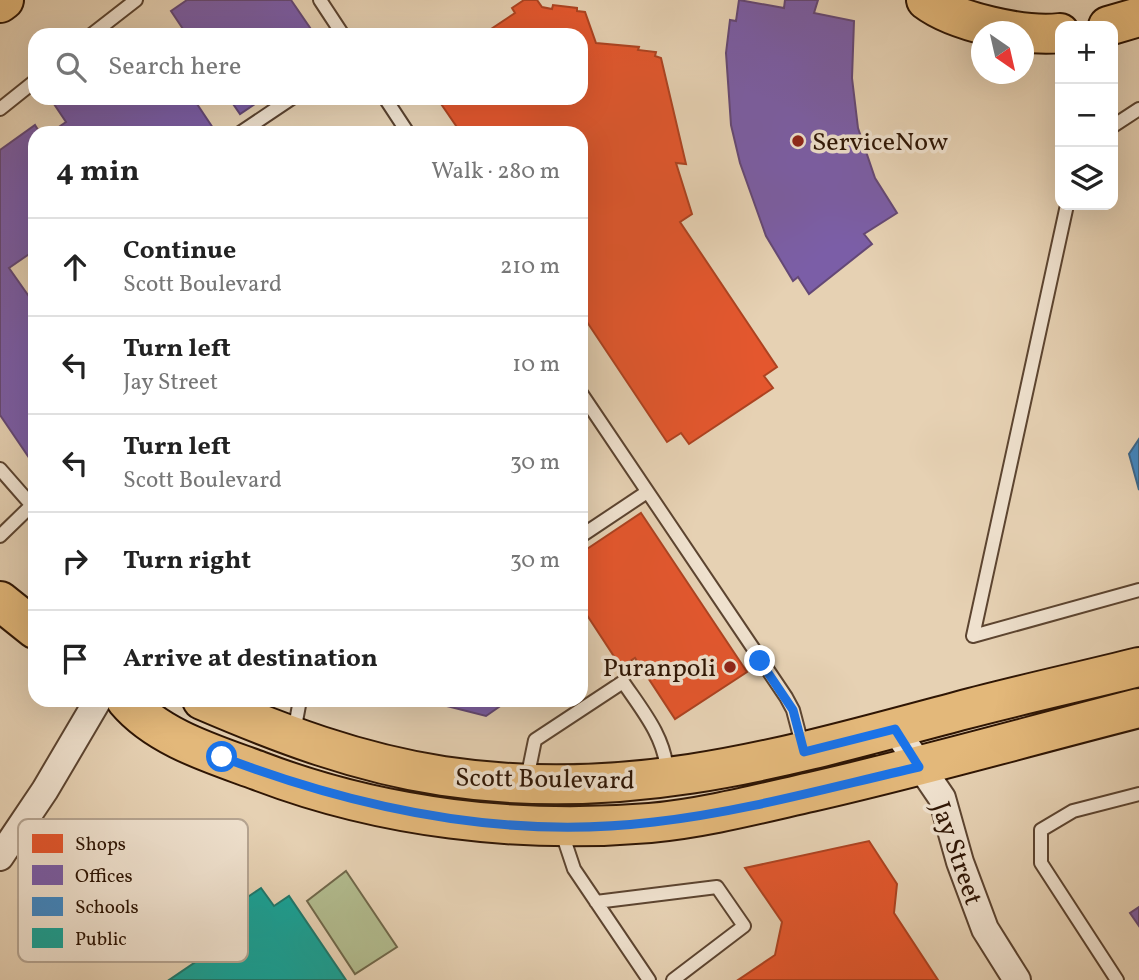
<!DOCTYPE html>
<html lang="en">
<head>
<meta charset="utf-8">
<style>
	:root { --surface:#fff; --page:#f6f6f6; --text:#222; --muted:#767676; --line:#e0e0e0 }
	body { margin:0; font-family:Vollkorn,serif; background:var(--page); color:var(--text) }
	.controls { position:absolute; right:21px; top:21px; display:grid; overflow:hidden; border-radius:14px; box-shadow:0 7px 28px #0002 }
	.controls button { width:63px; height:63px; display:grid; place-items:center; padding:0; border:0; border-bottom:2px solid var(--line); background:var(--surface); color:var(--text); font:35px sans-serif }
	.compass { position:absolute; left:971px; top:21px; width:63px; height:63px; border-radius:50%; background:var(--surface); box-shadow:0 7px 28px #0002; rotate:146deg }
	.stop { position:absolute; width:21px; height:21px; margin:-16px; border:5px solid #1a73e8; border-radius:50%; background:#fff }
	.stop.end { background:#1a73e8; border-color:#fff; box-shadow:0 2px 7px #0008 }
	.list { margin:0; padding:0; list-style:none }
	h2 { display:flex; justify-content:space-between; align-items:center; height:91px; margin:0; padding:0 28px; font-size:30px }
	h2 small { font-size:23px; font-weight:400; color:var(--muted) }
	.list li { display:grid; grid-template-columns:46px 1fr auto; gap:21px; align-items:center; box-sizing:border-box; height:98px; padding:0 28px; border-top:2px solid var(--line) }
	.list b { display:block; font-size:26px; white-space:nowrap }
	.list p { margin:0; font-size:23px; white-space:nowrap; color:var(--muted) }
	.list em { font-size:23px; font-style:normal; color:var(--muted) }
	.icon { flex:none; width:38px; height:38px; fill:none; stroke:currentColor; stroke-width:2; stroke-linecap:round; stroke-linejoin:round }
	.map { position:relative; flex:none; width:1139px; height:980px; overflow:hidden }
	.search { position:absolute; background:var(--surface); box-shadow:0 7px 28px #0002; left:28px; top:28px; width:560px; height:77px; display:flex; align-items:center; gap:18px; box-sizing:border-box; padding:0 24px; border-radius:21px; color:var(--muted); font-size:26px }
	.panel { position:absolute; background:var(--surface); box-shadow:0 7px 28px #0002; left:28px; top:126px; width:560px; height:581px; border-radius:21px }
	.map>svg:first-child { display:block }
	.green { fill:#b2bc8f; stroke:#70684a; stroke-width:2 }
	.shops { fill:#e4572e; stroke:#ad4321; stroke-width:2 }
	.offices { fill:#7b5ea7; stroke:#644876; stroke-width:2 }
	.schools { fill:#3f88c5; stroke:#3a668b; stroke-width:2 }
	.public { fill:#17a398; stroke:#1e786c; stroke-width:2 }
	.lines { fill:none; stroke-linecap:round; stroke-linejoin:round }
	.service-casing { stroke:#5c4430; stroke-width:16 }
	.minor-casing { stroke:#5c4430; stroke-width:30 }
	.primary-casing { stroke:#2e1504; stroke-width:42 }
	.trunk-casing { stroke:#2e1504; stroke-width:42 }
	.service { stroke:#efe1ce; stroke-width:12 }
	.minor { stroke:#efe1ce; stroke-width:26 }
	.primary { stroke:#e3b87a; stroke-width:38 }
	.trunk { stroke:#e3b87a; stroke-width:38 }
	.route { stroke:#1a73e8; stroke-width:9 }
	.poi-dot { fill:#8f2418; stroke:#efe1ce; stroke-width:2.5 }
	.labels { text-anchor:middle; stroke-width:7; stroke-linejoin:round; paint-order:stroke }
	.poi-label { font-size:26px; fill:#2e1504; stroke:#efe1ce; text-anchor:start }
	.street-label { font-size:26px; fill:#2e1504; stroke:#efe1ce }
	.key { fill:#efe1ce; stroke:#b5a491; stroke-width:2 }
	.key-label { font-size:19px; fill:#2e1504 }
</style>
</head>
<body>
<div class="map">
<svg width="1139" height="980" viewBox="0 0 1139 980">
	<rect width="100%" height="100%" fill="#e6d1b3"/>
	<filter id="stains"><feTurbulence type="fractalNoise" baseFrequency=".00286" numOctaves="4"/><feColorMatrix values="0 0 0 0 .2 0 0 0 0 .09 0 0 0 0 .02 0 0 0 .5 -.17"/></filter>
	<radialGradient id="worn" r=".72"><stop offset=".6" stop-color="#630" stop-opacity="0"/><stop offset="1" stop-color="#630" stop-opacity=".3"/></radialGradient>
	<path class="green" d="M346 871 397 947 355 974 307 901Z"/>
	<path class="shops" d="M524 0H537L542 7 552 9 553 5 577 8V11L585 12 596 43 639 47 638 50 656 52 655 56 661 58 686 164 676 163 692 214 680 222 777 367 764 376 773 388 689 444 681 433 667 442 581 313V133H461L437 98H581V35H482L515 13 512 8Z
		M641 513 747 672 675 719 635 658 621 667 581 606V553Z
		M869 841 897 884 894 913 938 980H738L775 955 782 922 745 868Z"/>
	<path class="offices" d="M187 0H291L315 35H187L171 11Z
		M739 0 784 8 785 0H818L814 13 854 21 852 78 858 128 875 178 897 213 864 234 872 244 809 294 798 277 793 281 766 236 740 163 731 125 726 53 730 20 736 21Z
		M63 98H193L213 128 206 133H50L66 122 54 104Z
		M229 98H264L240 114Z
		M35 125 40 133H35V250L9 268 35 305 34 465 0 415V150Z
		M423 700H509L486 716Z
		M1139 907V926L1130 913Z"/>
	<path class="schools" d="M1139 439V490L1129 454Z"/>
	<path class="public" d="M261 888 274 906 289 896 346 980H169L241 931 227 911Z"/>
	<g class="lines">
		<g class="service-casing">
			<path id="service" d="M320 0 343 35
				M91 35 136 0
				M385 98 408 133
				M0 109 35 81
				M1113 126 1139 109
				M240 133 292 98
				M1067 205 973 636 1139 590
				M581 393 786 697 793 710 803 748
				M0 469 35 509
				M0 536 35 502
				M581 536 647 492
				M294 732 300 700
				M527 779 535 740 623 682C642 710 665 737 667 772
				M561 830 574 869 649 980
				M596 902 717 887 744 926 673 980
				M1117 980 1041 863V830L1073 811 1139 794"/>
		</g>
		<g class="minor-casing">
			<path id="minor" d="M895 729 942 798 960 862 985 929 1017 980
				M0 857 45 790 98 700"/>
		</g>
		<g class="primary-casing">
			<path id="primary" d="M0 601 35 629
				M126 700C158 738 213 754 259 771 382 818 519 834 650 823 704 818 758 804 811 792 921 767 1029 736 1139 708
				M202 700C281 734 358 763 443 776 628 804 783 758 959 711 1019 695 1079 682 1139 667"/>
		</g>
		<g class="trunk-casing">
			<path id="trunk" d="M926 0C955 22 1024 37 1060 33
				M0 3 4 0
				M1108 26 1139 17"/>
		</g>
		<use href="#service" class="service"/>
		<use href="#minor" class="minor"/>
		<use href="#primary" class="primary"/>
		<use href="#trunk" class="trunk"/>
	</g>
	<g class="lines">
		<path class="route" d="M222 757C358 809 507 840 654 822 743 812 831 787 919 767L895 729 804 752 793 710 760 661"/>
	</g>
	<g class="poi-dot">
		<circle cx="798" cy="141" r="7"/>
		<circle cx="730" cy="667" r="7"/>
	</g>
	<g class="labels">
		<g class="poi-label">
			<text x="812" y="150">ServiceNow</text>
			<text x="716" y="676" text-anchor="end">Puranpoli</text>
		</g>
		<g class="street-label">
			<text transform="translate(545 778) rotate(1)" y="9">Scott Boulevard</text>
			<text transform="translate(958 853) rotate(71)" y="9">Jay Street</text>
		</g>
	</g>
	<rect x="18" y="819" width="230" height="143" rx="10" class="key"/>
	<rect x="32" y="834" width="31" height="19" fill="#e4572e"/>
	<rect x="32" y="865" width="31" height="20" fill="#7b5ea7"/>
	<rect x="32" y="897" width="31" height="19" fill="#3f88c5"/>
	<rect x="32" y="928" width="31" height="20" fill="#17a398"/>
	<g class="key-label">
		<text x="75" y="850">Shops</text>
		<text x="75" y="882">Offices</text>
		<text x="75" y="913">Schools</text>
		<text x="75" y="945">Public</text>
	</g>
	<rect width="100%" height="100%" filter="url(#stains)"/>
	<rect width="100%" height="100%" fill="url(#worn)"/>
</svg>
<div class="controls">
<button>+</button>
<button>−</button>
<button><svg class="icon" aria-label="layers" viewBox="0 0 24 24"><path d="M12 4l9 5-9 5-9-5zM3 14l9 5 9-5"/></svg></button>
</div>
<svg class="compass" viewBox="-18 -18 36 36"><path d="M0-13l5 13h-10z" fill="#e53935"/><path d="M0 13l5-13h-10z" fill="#767676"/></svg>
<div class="stop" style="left:222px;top:757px"></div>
<div class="stop end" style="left:760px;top:661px"></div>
<div class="search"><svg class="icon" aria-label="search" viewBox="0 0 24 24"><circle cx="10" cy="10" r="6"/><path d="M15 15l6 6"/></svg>Search here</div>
<section class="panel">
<h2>4 min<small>Walk · 280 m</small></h2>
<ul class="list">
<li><svg class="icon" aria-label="ahead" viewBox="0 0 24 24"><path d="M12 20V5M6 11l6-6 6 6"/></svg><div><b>Continue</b><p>Scott Boulevard</p></div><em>210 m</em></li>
<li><svg class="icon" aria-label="left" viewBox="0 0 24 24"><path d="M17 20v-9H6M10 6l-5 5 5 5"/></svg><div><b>Turn left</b><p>Jay Street</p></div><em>10 m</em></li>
<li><svg class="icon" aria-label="left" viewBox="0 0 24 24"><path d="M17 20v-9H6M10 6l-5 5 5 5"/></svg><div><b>Turn left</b><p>Scott Boulevard</p></div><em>30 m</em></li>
<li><svg class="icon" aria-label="right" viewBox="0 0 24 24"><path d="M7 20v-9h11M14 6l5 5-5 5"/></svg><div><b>Turn right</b></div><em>30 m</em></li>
<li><svg class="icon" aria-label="arrive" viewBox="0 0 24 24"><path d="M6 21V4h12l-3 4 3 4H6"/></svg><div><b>Arrive at destination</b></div></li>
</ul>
</section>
</div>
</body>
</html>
